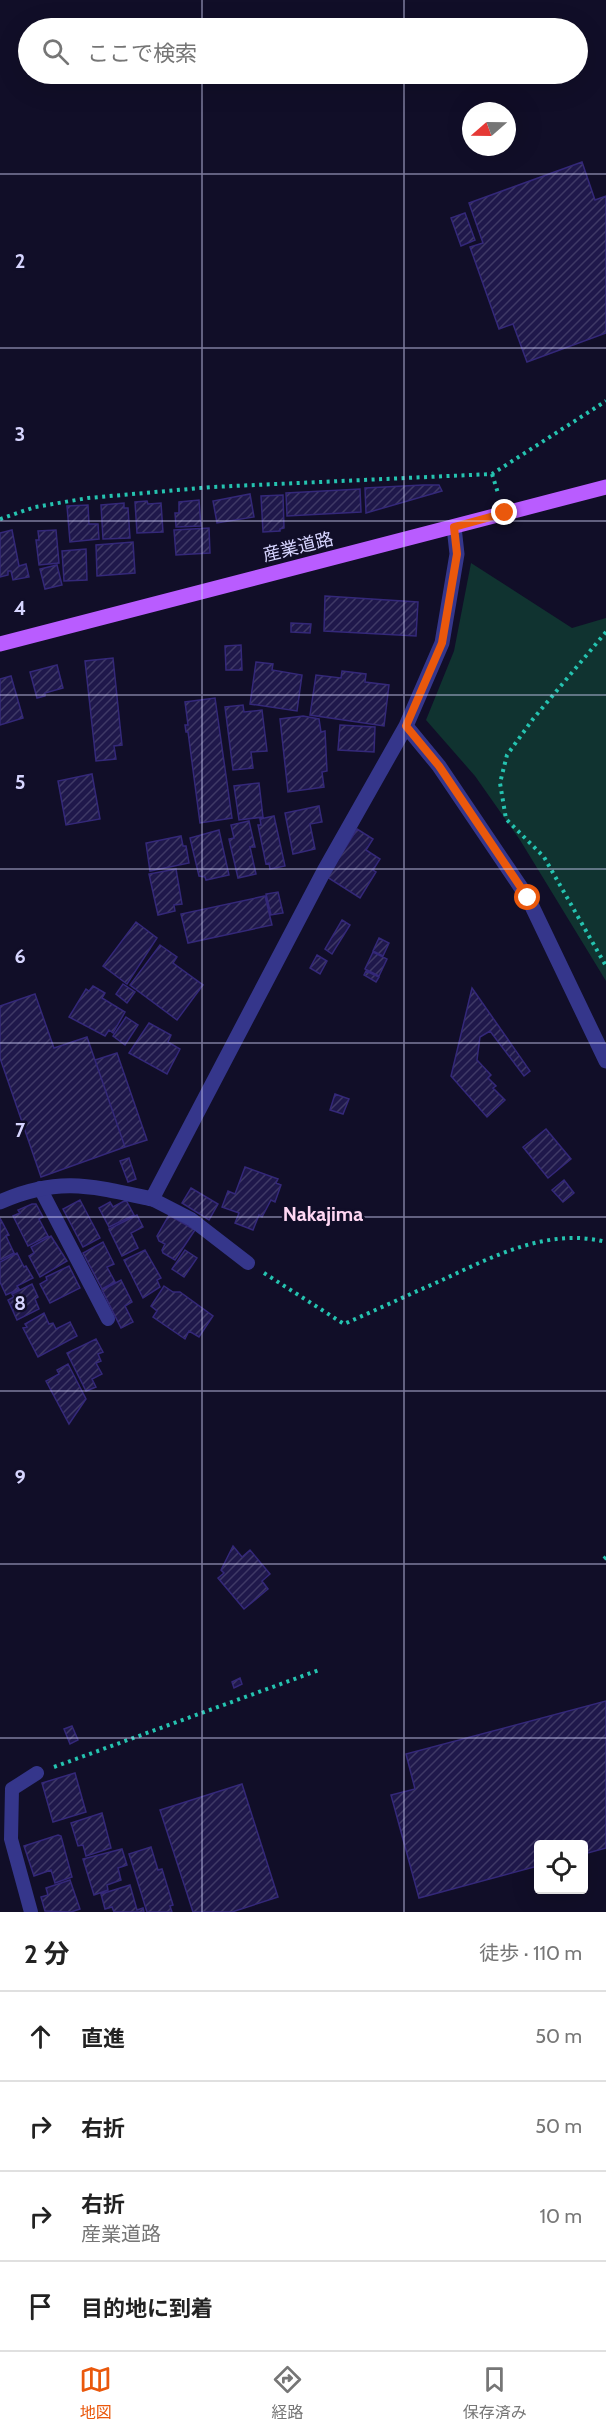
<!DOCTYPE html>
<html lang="ja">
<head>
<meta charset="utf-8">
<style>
	:root { --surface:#fff; --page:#f2f2f2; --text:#222; --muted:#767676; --line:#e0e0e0; --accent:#ea580c }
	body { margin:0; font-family:Cabin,"Noto Sans JP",sans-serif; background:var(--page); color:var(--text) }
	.controls { position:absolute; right:18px; bottom:18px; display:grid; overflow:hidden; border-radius:6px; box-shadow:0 6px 24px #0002 }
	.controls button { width:54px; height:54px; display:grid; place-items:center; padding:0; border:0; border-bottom:2px solid var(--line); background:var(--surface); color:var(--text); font:30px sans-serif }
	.compass { position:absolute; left:462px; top:102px; width:54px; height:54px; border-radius:50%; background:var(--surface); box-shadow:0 6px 24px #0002; rotate:250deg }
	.stop { position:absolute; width:18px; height:18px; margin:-14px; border:4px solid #ea580c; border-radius:50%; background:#fff }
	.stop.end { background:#ea580c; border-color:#fff; box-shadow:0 2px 6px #0008 }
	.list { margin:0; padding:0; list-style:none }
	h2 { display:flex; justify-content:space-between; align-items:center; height:78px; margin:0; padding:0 24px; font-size:26px }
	h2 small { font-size:20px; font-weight:400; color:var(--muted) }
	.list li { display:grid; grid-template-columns:39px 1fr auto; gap:18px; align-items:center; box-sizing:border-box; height:90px; padding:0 24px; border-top:2px solid var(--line) }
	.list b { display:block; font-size:22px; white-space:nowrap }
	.list p { margin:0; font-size:20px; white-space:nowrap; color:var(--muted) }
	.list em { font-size:20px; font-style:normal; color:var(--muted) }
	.icon { flex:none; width:33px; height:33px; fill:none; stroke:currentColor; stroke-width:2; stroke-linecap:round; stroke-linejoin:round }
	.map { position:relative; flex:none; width:606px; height:1912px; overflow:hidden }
	.search { position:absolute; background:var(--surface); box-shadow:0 6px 24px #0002; left:18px; right:18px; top:18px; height:66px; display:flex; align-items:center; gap:15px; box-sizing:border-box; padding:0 21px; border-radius:33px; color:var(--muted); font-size:22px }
	.sheet { height:438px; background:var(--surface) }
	nav { display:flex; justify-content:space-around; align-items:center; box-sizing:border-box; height:84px; border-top:2px solid var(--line); background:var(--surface); font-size:16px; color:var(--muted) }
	nav a { display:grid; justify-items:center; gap:3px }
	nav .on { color:var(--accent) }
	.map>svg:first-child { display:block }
	.grass { fill:#103330 }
	.building { fill:url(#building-hatch); stroke:#342879; stroke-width:1.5 }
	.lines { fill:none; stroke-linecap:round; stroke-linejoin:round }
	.path { stroke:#25c3b0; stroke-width:4; stroke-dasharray:3 4.5; stroke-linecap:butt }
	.service { stroke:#35368b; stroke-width:14 }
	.minor { stroke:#35368b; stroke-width:15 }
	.primary { stroke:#b95cff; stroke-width:15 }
	.route { stroke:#ea580c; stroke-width:8 }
	.grid { fill:none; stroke:#d7d5ff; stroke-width:1.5; stroke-opacity:0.55 }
	.labels { text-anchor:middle; stroke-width:5; stroke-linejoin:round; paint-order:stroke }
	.street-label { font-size:18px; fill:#d7d5ff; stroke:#110e28 }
	.neighbourhood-label { font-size:20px; font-weight:bold; fill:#ffd7f3; stroke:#110e28 }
	.grid-label { font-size:20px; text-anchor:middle; font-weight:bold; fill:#d7d5ff; stroke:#110e28; stroke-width:5; stroke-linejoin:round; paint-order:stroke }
</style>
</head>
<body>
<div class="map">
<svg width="606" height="1912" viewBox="0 0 606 1912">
	<defs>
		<pattern id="building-hatch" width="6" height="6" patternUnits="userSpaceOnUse" patternTransform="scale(1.5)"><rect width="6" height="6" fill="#1f184b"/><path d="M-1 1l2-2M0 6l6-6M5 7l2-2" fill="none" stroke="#3f3966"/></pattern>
	</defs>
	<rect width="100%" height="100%" fill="#110e28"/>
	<path class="grass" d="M471 563 572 628 606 618V981L520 840 475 776 426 720 454 651Z"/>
	<path class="building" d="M582 162 595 200 606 196V333L527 362 513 324 499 329 470 247 483 243 469 203Z
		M465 213 475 240 461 246 451 218Z
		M423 485H439L442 491 366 513 365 488Z
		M360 489 361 512 287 516 286 493Z
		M250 494 254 517 217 523 213 501Z
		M283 495 284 528 280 529V531L263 532 261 496Z
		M199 500 201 526 176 527 175 513H179V502Z
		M147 501 148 504 161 503 163 532 137 533 135 502Z
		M124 503V508H128L130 538 103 539 101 505Z
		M88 505 89 524H98L99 539 70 542 67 506Z
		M209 528 210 553 176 555 174 530Z
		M12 530 19 566 26 564 29 577 13 580 11 571H8V575L0 577V533Z
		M56 530 59 563 39 565 36 540H39L38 531Z
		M133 542 135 573 97 576 96 545Z
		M86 549 87 580 64 581 62 551Z
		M57 565 62 585 45 589 40 569Z
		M325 596 418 602 416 636 324 631Z
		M291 623 311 624 310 633 291 632Z
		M241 645 242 670H226L225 646Z
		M113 658 122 745 114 746 116 759 96 761 85 661Z
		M256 662 273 664 272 670 302 675 297 711 250 704Z
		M57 665 63 688 45 693V696L37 698 30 672Z
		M342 671 366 674 365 682 389 685 384 726 310 715 316 675 341 678Z
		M11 676 23 718 0 725V679Z
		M215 698 232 818 200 823 188 732H186L185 725H188L185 702Z
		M243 705 244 712 262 710 267 751 251 752 253 768 233 770 225 707Z
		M303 716 319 719 321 732 325 731 327 771 322 772 324 787 288 792 280 719Z
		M340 725 375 727 374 752 338 750Z
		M92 774 100 819 66 825 58 781Z
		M259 783 263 817 239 820 234 786Z
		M319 806 322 822 310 824 315 849 293 854 285 813Z
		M274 816 285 866 270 869 269 863 266 864 258 825H261L260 819Z
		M249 821 255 847H250L256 874 238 878 229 839 234 838 231 825Z
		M357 829 373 839 366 850 380 859 373 870 376 872 360 898 327 877Z
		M219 830 229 875 206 880 205 877 199 876 190 838Z
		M181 836 183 846H186L189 863 150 871 146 843Z
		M176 869 182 904 174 905 175 911 158 915 149 874Z
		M278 892 283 913 271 915 266 894Z
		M265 896 272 925 188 943 181 914Z
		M342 920 350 925 332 954 325 949Z
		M136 922 157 938 127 984 103 966Z
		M379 938 389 943 383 956 373 951Z
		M160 945 177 957 173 963 203 985 177 1020 130 985Z
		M373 952 387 959 379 976 365 969Z
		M317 955 327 961 320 974 310 968Z
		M366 971 379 977 376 982 364 975Z
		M123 984 135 992 127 1003 116 994Z
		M93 986 105 993 102 998 125 1012 113 1033 109 1030 105 1036 69 1017 86 989 89 991Z
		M472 988 530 1071 524 1076 490 1031 480 1037 477 1060 491 1075 488 1078 496 1086 493 1088 505 1100 487 1117 451 1076Z
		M35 994 54 1048 87 1037 125 1147 41 1177 0 1058V1006Z
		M126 1017 138 1025 125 1045 113 1036Z
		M149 1023 171 1035 168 1042 180 1049 167 1074 129 1053Z
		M117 1053 147 1140 125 1147 95 1060Z
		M335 1094 349 1099 343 1114 330 1110Z
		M546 1129 571 1159 548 1178 523 1147Z
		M129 1158 136 1179 128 1182 120 1161Z
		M245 1167 278 1179 276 1183 281 1185 275 1202 271 1200 262 1217 259 1215 253 1230 235 1223 239 1213 222 1207 228 1191 235 1194Z
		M564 1180 574 1193 563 1202 552 1190Z
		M191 1188 218 1204 209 1220 182 1203Z
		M80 1200 100 1238 83 1247 63 1209Z
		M126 1200 134 1215 109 1227 99 1208 110 1202 113 1207Z
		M32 1204H36L43 1217 39 1219 48 1236 28 1246 13 1216 20 1213 18 1210Z
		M137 1215 143 1227 131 1233 138 1248 122 1256 109 1229Z
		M169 1215 195 1230 175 1260 163 1253 162 1250 165 1244 159 1241 157 1236Z
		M0 1218 9 1235 6 1236 14 1253 0 1260Z
		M51 1236 67 1261 40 1277 29 1256 34 1253 31 1247Z
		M103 1242 114 1264 107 1267 115 1282 102 1289 83 1253Z
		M145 1250 161 1278 157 1280 160 1287 143 1298 124 1260Z
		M185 1250 197 1258 184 1277 172 1269Z
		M17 1253 24 1267 26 1266 33 1278 17 1286 19 1289 6 1295 0 1282V1262Z
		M69 1266 80 1288 50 1303 40 1284 47 1280 46 1277Z
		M121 1280 132 1302 125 1306 133 1322 121 1328 102 1290Z
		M32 1284 38 1297 35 1299 39 1309 17 1320 8 1300 14 1297 12 1294Z
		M164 1286 173 1292H180L213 1316 199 1337 189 1331 185 1339 153 1317 157 1311 151 1306Z
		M44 1313 49 1324 53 1323 56 1329 70 1322 77 1336 38 1357 23 1328 27 1327 25 1324Z
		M96 1339 103 1352 98 1354 101 1361 96 1363 102 1374 92 1379 96 1387 86 1391 67 1353Z
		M68 1364 86 1399 69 1424 46 1381 59 1374 57 1370Z
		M233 1546 242 1557 250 1550 270 1574 262 1581 268 1589 244 1609 218 1578 224 1573 221 1570Z
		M240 1678 242 1684 234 1688 232 1682Z
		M606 1701V1848L584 1854V1844H538V1866L419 1898 391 1795 415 1789 406 1754Z
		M72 1726 78 1740 70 1744 64 1729Z
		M75 1773 86 1812 53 1822 42 1783Z
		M242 1784 278 1897 232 1912H193L160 1810Z
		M102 1813 111 1848 86 1856 83 1845 78 1846 71 1823Z
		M58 1835 61 1836 72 1877 55 1883 51 1870 34 1876 24 1846Z
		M151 1847 158 1870 162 1869 173 1905 170 1906 172 1912H147L129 1854Z
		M122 1849 127 1865 118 1868 121 1880 107 1885 108 1890 94 1895 83 1859Z
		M70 1880 80 1909 71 1912 45 1911 41 1897 48 1895 46 1888Z
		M130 1885 137 1910 143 1908 144 1912H114L112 1907 105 1909 101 1894Z"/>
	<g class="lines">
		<path class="path" d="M492 474 498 493
			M0 519 35 507 88 498 212 487 492 474 606 401
			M606 632 533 719 507 755 500 783 506 819 544 857 606 966
			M264 1273 344 1324C376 1310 408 1295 440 1281 492 1257 548 1227 606 1242
			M604 1559 606 1557
			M54 1767 319 1670"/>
		<path class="service" d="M40 1188 108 1319
			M152 1199 191 1219 248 1263
			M31 1912 11 1839 12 1789 37 1773"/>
		<path class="minor" d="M454 527 457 554 442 643 406 726 439 766 528 898 606 1061
			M0 1202C58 1176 92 1186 152 1199L324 871 406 726"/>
		<path class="primary" d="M0 644 606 487"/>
	</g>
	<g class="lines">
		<path class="route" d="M505 513 454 527 457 554 442 643 406 726 439 766 528 898"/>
	</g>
	<path class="grid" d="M202 0V28M404 0V28M202 74V1912M404 74V1912M0 174H606M0 348H606M0 521H606M0 695H606M0 869H606M0 1043H606M0 1217H606M0 1391H606M0 1564H606M0 1738H606"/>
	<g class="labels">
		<g class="street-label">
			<text transform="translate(298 547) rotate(-14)" y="6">産業道路</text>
		</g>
		<g class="neighbourhood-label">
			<text x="323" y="1221">Nakajima</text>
		</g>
	</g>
	<g class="grid-label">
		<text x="20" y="268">2</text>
		<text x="20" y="441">3</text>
		<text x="20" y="615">4</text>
		<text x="20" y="789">5</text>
		<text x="20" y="963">6</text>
		<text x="20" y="1137">7</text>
		<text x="20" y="1310">8</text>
		<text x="20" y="1484">9</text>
	</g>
</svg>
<div class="controls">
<button><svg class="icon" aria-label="locate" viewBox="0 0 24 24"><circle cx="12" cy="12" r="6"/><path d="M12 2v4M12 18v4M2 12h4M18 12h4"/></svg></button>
</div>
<svg class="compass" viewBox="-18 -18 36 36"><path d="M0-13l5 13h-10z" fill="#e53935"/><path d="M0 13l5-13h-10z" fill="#767676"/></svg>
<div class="stop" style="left:528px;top:898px"></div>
<div class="stop end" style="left:505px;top:513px"></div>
<div class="search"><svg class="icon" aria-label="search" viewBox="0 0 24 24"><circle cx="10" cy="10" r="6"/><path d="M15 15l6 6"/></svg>ここで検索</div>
</div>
<section class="sheet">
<h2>2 分<small>徒歩 · 110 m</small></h2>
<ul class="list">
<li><svg class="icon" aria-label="ahead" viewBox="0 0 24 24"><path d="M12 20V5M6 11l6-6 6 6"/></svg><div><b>直進</b></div><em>50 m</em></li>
<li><svg class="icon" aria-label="right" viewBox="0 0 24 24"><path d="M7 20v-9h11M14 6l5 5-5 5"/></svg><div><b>右折</b></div><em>50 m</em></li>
<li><svg class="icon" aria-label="right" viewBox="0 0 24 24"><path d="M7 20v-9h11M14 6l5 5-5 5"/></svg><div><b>右折</b><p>産業道路</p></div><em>10 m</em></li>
<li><svg class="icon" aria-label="arrive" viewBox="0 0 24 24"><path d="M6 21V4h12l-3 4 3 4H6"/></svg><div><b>目的地に到着</b></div></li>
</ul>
</section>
<nav>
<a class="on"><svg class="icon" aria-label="map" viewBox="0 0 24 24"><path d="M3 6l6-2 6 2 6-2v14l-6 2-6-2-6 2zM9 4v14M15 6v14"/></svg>地図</a>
<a><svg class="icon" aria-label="directions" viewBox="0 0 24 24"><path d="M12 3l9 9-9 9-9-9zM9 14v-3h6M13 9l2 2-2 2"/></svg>経路</a>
<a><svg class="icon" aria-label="saved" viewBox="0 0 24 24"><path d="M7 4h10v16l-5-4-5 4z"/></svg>保存済み</a>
</nav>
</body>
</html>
